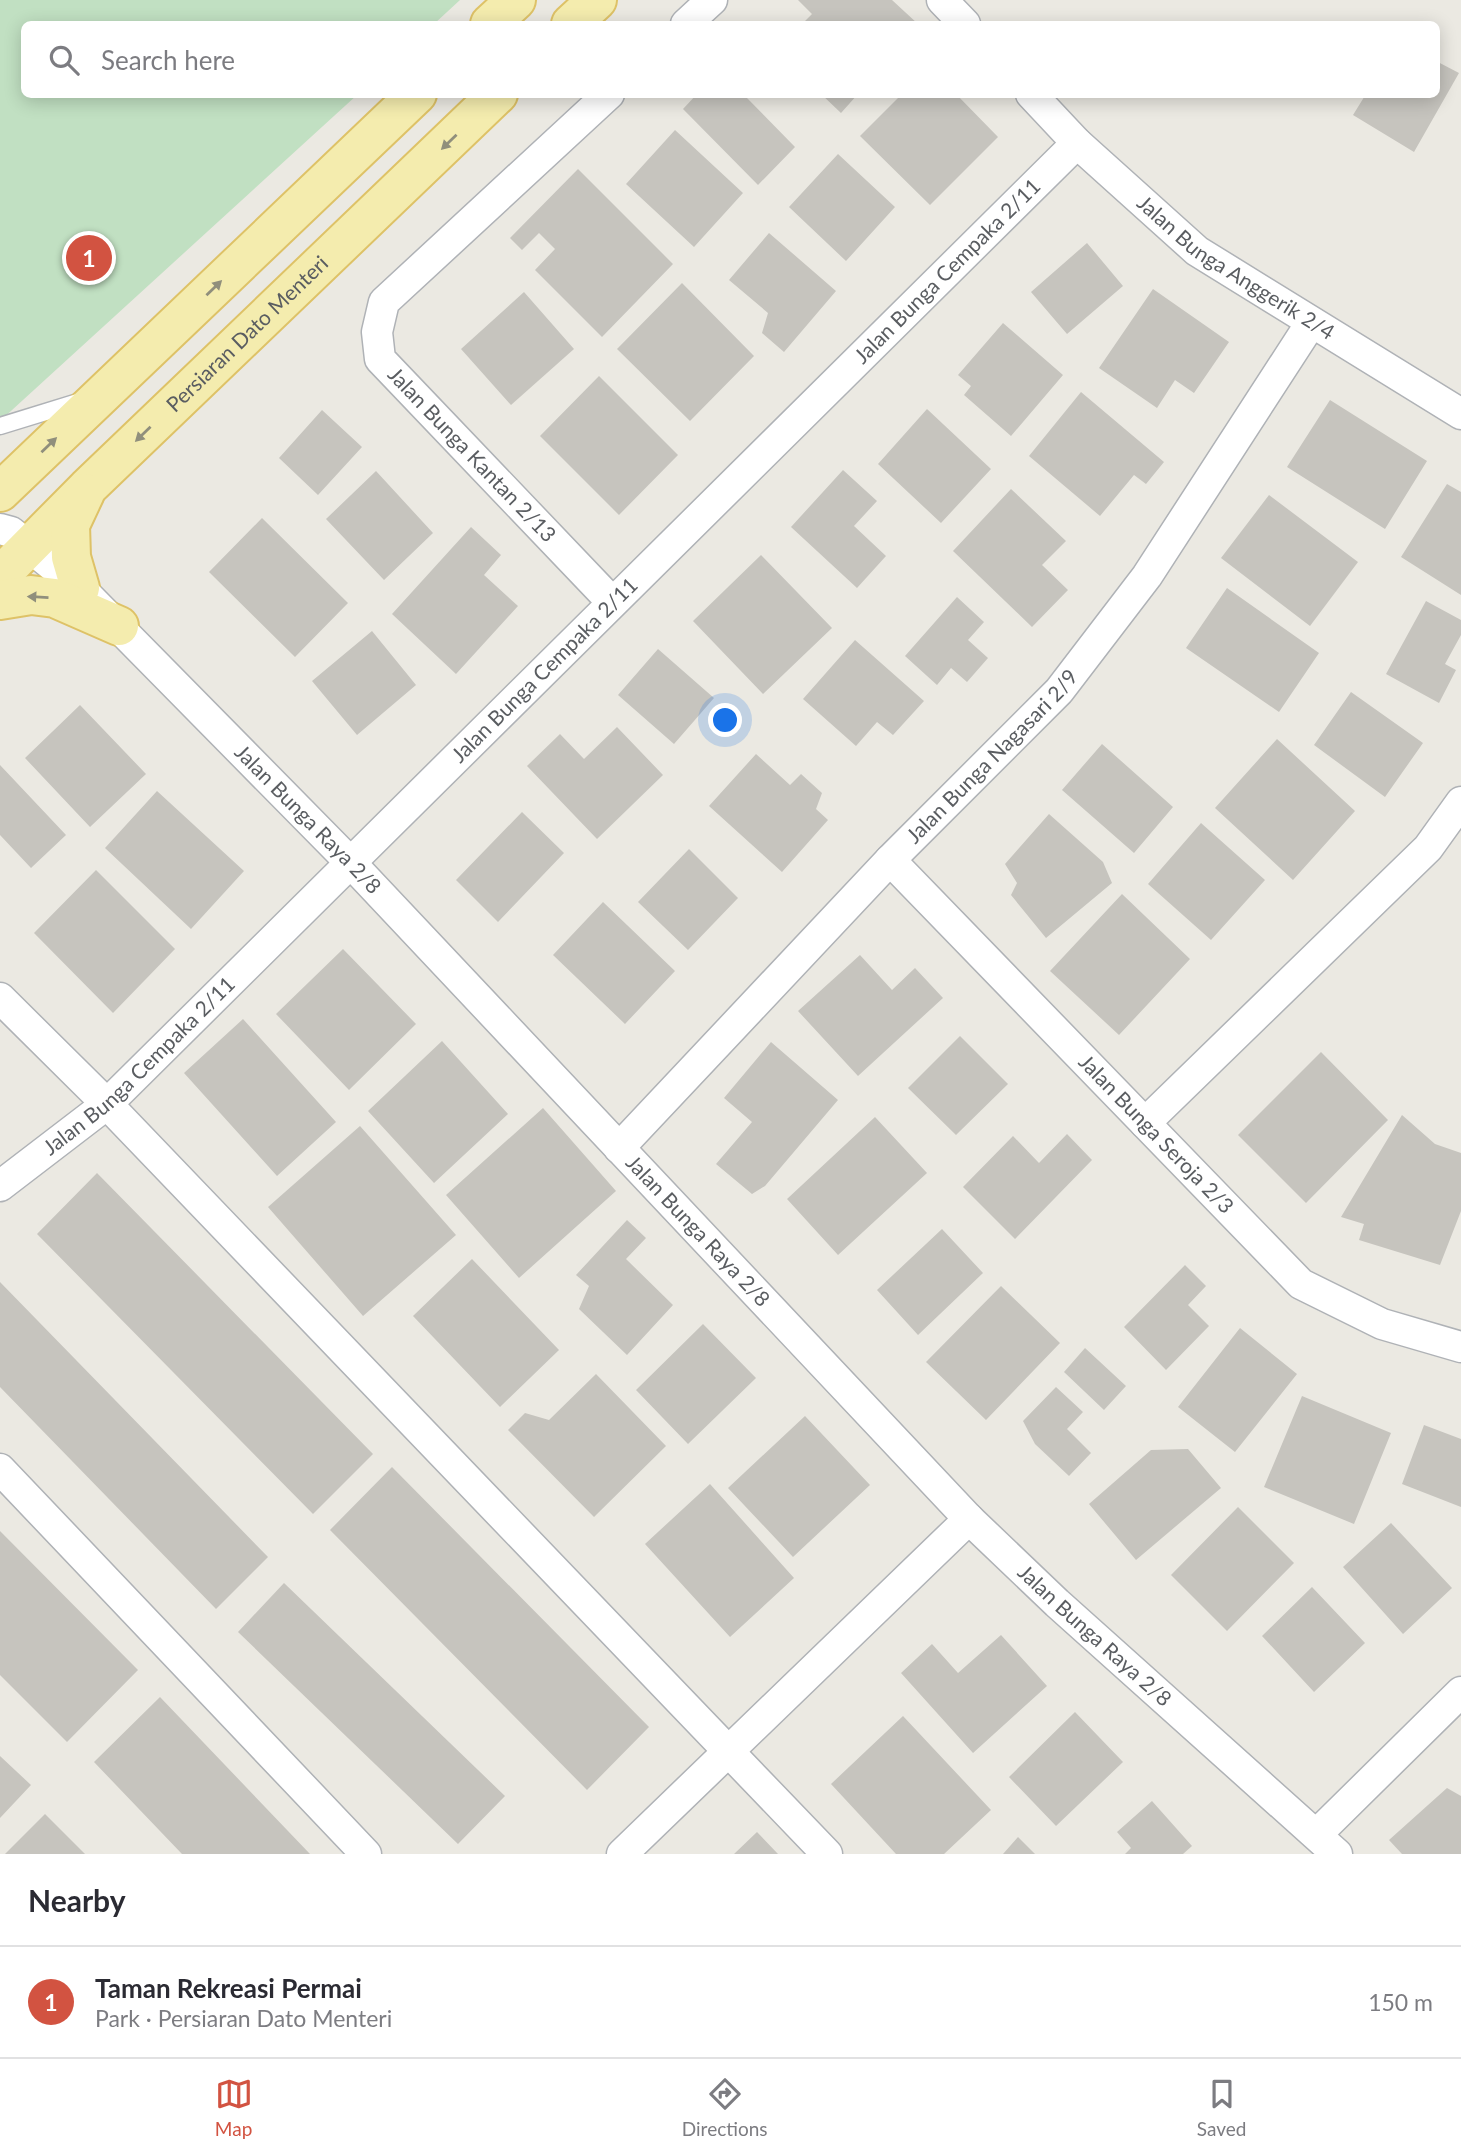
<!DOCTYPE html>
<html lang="en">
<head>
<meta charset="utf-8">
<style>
	:root { --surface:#fff; --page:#f7f7f7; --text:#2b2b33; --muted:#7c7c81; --line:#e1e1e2; --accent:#d25341 }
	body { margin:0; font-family:Lato,sans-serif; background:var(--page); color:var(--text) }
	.you { position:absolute; left:726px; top:721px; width:24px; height:24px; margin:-18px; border:5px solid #fff; border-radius:50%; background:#1a73e8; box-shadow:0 0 0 10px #1a73e833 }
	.badge { display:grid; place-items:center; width:46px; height:46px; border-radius:50%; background:var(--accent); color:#fff; font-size:23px; font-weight:700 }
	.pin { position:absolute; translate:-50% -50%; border:4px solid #fff; box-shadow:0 2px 7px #0006 }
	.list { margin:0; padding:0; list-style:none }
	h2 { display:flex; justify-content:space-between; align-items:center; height:91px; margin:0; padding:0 28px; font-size:30px }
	h2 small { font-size:23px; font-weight:400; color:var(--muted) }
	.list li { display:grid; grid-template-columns:46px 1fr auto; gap:21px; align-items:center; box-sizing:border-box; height:112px; padding:0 28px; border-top:2px solid var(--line) }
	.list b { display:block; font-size:26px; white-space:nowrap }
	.list p { margin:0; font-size:23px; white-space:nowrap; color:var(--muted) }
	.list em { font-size:23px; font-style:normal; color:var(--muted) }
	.icon { flex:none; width:38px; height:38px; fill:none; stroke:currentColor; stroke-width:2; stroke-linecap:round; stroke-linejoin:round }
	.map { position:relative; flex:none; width:1461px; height:1854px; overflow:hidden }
	.search { position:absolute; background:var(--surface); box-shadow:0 4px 18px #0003; left:21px; right:21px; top:21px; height:77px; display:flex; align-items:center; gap:18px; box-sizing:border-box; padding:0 24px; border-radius:10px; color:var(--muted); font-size:26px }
	.sheet { height:203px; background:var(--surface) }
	nav { display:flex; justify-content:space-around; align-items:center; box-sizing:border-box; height:98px; border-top:2px solid var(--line); background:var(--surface); font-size:19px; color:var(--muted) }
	nav a { display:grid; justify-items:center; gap:4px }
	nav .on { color:var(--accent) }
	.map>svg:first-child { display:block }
	.green { fill:#c1e0c2 }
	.building { fill:#c6c4be }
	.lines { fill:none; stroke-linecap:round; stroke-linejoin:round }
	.service-casing { stroke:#afb2b6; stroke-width:19 }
	.minor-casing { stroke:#afb2b6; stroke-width:33 }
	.primary-casing { stroke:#dec267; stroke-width:42 }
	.service { stroke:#fff; stroke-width:16 }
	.minor { stroke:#fff; stroke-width:30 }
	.primary { stroke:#f4ecae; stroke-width:38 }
	.oneway { fill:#908f7c }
	.labels { text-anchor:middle; stroke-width:6; stroke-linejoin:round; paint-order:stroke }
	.street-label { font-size:21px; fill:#5a5d61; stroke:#fff }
</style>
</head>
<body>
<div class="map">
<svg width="1461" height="1854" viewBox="0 0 1461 1854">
	<rect width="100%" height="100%" fill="#ebe9e2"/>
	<path class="green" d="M0 0H460L434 24H24V94L357 95 0 421Z"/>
	<path class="building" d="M798 0H892L918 24H802L812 14Z
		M1436 61 1459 73 1414 152 1353 115 1366 94H1436Z
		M697 94H751L747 98 795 147 758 185 683 109Z
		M821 94H858L841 113Z
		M902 94H956L998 137 930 205 860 136Z
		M675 130 743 193 694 247 626 184Z
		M838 154 895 207 846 261 789 207Z
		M578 169 673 264 602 337 535 270 555 249 539 233 522 250 510 238Z
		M769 233 836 291 784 352 762 333 768 313 729 280Z
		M1087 243 1123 286 1067 334 1031 292Z
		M682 283 754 356 690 421 617 349Z
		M1153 289 1229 342 1194 393 1175 380 1157 408 1099 368Z
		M524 292 574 349 511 405 461 349Z
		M1003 323 1063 375 1011 436 964 395 971 386 958 375Z
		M599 376 678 455 619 515 540 436Z
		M1081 392 1164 462 1146 484 1134 475 1100 516 1029 456Z
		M1330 400 1427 461 1385 529 1287 467Z
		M927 409 991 469 941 523 878 464Z
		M322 410 362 447 318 495 279 458Z
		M843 470 877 501 854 526 886 556 857 588 791 527Z
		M376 471 433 533 384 580 326 519Z
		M1447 484 1461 492V595L1401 557Z
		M1011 489 1066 541 1042 565 1068 590 1032 627 953 551Z
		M1269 495 1358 562 1310 626 1221 558Z
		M262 518 348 603 295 657 209 572Z
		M471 527 501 555 484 575 518 606 456 674 392 614Z
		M761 555 832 628 763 694 693 621Z
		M1227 588 1319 653 1279 712 1186 648Z
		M957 597 984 622 968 640 988 658 967 682 951 668 937 685 905 656Z
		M1426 601 1461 620V635L1445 664 1456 670 1439 703 1386 674Z
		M372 631 416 685 357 735 312 681Z
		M855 640 924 701 893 735 877 722 856 746 803 699Z
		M658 649 714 698 674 744 618 695Z
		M1351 692 1423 743 1385 797 1314 745Z
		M80 705 146 774 90 827 25 758Z
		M617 727 663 775 597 839 527 766 560 734 584 759Z
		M1277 739 1355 811 1293 880 1215 808Z
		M1102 744 1173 807 1134 853 1062 790Z
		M756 754 790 785 801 774 822 793 816 809 828 820 782 872 709 806Z
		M0 765 66 835 31 868 0 835Z
		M157 791 244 871 191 929 105 848Z
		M522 812 564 853 498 922 456 880Z
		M1049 814 1103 862 1112 883 1046 938 1011 895 1017 883 1005 864Z
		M1201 823 1265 880 1211 940 1148 884Z
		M689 849 738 898 688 950 638 902Z
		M96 870 175 949 113 1013 34 933Z
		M1122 894 1190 959 1119 1035 1050 971Z
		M603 902 675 971 625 1024 553 955Z
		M343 949 416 1024 349 1090 276 1014Z
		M860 955 892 990 915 968 943 998 858 1076 798 1011Z
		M243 1019 336 1122 277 1176 184 1073Z
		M960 1036 1008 1084 956 1135 908 1088Z
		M442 1041 508 1114 434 1183 368 1111Z
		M771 1042 838 1100 765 1186 752 1194 716 1164 752 1122 724 1098Z
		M1321 1052 1388 1120 1306 1203 1238 1135Z
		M543 1108 616 1191 519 1278 446 1195Z
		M1402 1115 1435 1144 1461 1153V1211L1440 1265 1359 1240 1364 1224 1341 1217Z
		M875 1117 927 1173 838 1255 787 1199Z
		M360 1126 456 1235 363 1316 268 1207Z
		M1067 1134 1092 1160 1015 1239 963 1187 1013 1136 1039 1163Z
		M97 1173 373 1454 313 1514 37 1234Z
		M627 1220 646 1238 626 1259 673 1305 627 1355 579 1309 589 1286 576 1275Z
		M942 1229 983 1273 918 1335 877 1290Z
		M472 1259 559 1350 500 1407 413 1316Z
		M1185 1265 1206 1286 1188 1305 1209 1326 1166 1370 1124 1327Z
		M0 1282 268 1557 216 1609 0 1387Z
		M1001 1286 1060 1343 986 1420 926 1362Z
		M703 1324 756 1378 688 1444 636 1390Z
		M1240 1328 1297 1374 1235 1452 1178 1407Z
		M1085 1348 1126 1386 1104 1410 1064 1372Z
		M596 1374 666 1446 594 1517 508 1430 525 1413 549 1420Z
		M1056 1387 1083 1412 1067 1429 1091 1453 1069 1476 1035 1444 1023 1421Z
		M1302 1396 1391 1433 1354 1524 1264 1487Z
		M805 1416 870 1485 793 1557 728 1488Z
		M1424 1425 1461 1439V1507L1402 1484Z
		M1188 1449 1221 1488 1136 1560 1089 1504 1151 1450Z
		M392 1467 649 1727 587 1790 330 1530Z
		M710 1484 794 1578 730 1637 645 1544Z
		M1238 1507 1294 1563 1227 1631 1171 1575Z
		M1391 1523 1452 1588 1403 1634 1343 1567Z
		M0 1531 138 1670 67 1742 0 1675Z
		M284 1583 505 1796 458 1844 238 1632Z
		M1312 1587 1365 1643 1314 1692 1262 1636Z
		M1001 1635 1047 1686 973 1753 901 1673 932 1644 958 1673Z
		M160 1697 310 1854H182L94 1762Z
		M1075 1712 1123 1762 1056 1826 1009 1777Z
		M903 1716 991 1810 944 1854H896L831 1784Z
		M0 1756 31 1785 0 1818Z
		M1447 1788 1461 1796V1854H1402L1389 1840Z
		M1152 1801 1192 1846 1183 1854H1125L1131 1848 1117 1832Z
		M45 1814 85 1854H5Z
		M757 1832 778 1854H734Z
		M1018 1837 1035 1854H1003Z"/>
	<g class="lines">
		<g class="service-casing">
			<path id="service" d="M0 426 78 402"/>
		</g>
		<g class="minor-casing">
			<g id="minor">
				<path d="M942 0 965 24"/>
				<path d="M686 24 712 0"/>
				<path id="s1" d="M609 94 384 302 377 332 380 359 612 602"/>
				<path id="s2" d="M1031 94 1077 143 1197 251 1461 414"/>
				<path id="s3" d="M0 529 11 532 80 588 349 861 969 1519 1057 1603 1337 1854"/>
				<path id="s4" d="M890 860 1301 1284 1382 1324 1461 1347"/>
				<path d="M0 998 107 1104 827 1854"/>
				<path d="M1145 1123 1428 848 1461 802"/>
				<path id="s5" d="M619 1148 890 860 1059 691 1147 576 1311 323"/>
				<path id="s6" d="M0 1186 107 1104 1077 143"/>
				<path d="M0 1469 366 1854"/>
				<path d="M1317 1834 1461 1692"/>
				<path d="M622 1854 969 1519"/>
			</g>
		</g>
		<g class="primary-casing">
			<g id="primary">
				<path d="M490 24 516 0"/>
				<path d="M571 24 597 0"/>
				<path d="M0 492 417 94"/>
				<path id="s7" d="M0 576 87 488 498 94"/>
				<path d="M80 588 71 557 70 525 85 493"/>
				<path d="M0 600 31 595 55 598 119 626"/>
			</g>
		</g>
		<use href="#service" class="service"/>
		<use href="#minor" class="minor"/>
		<use href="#primary" class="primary"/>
	</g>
	<defs><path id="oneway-solid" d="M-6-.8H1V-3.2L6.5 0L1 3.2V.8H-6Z" transform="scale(1.75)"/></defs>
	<g class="oneway">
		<use href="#oneway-solid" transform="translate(449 142) rotate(136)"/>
		<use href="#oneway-solid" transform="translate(214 288) rotate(-44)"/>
		<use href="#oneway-solid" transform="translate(143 434) rotate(136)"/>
		<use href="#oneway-solid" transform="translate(49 445) rotate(-44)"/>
		<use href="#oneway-solid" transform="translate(38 597) rotate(-177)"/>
	</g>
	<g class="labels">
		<g class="street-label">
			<text dy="7" stroke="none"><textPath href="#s2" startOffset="270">Jalan Bunga Anggerik 2/4</textPath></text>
			<text dy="7" stroke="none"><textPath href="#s6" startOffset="1318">Jalan Bunga Cempaka 2/11</textPath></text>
			<text dy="7" stroke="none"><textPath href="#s7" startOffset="346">Persiaran Dato Menteri</textPath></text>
			<text dy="7" stroke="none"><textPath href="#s1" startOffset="497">Jalan Bunga Kantan 2/13</textPath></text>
			<text dy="7" stroke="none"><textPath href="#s6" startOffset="751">Jalan Bunga Cempaka 2/11</textPath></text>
			<text dy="7" stroke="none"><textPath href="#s5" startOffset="541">Jalan Bunga Nagasari 2/9</textPath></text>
			<text dy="7" stroke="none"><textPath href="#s3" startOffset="425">Jalan Bunga Raya 2/8</textPath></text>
			<text dy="7" stroke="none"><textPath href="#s6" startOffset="184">Jalan Bunga Cempaka 2/11</textPath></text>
			<text dy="7" stroke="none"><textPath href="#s4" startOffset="382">Jalan Bunga Seroja 2/3</textPath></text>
			<text dy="7" stroke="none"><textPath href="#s3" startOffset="992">Jalan Bunga Raya 2/8</textPath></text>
			<text dy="7" stroke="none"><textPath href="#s3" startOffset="1559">Jalan Bunga Raya 2/8</textPath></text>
		</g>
	</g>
</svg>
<div class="you"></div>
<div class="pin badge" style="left:89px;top:258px">1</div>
<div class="search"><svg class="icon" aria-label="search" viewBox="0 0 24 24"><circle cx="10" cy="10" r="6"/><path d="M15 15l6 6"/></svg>Search here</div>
</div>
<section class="sheet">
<h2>Nearby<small></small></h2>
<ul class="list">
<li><span class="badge">1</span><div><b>Taman Rekreasi Permai</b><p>Park · Persiaran Dato Menteri</p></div><em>150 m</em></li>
</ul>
</section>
<nav>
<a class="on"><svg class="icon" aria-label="map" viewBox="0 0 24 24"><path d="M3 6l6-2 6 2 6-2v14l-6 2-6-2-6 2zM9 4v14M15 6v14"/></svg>Map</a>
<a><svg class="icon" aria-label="directions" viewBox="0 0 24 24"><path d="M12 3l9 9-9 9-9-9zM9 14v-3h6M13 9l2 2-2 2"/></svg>Directions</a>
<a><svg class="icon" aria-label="saved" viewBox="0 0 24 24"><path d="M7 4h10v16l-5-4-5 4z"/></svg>Saved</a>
</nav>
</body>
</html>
